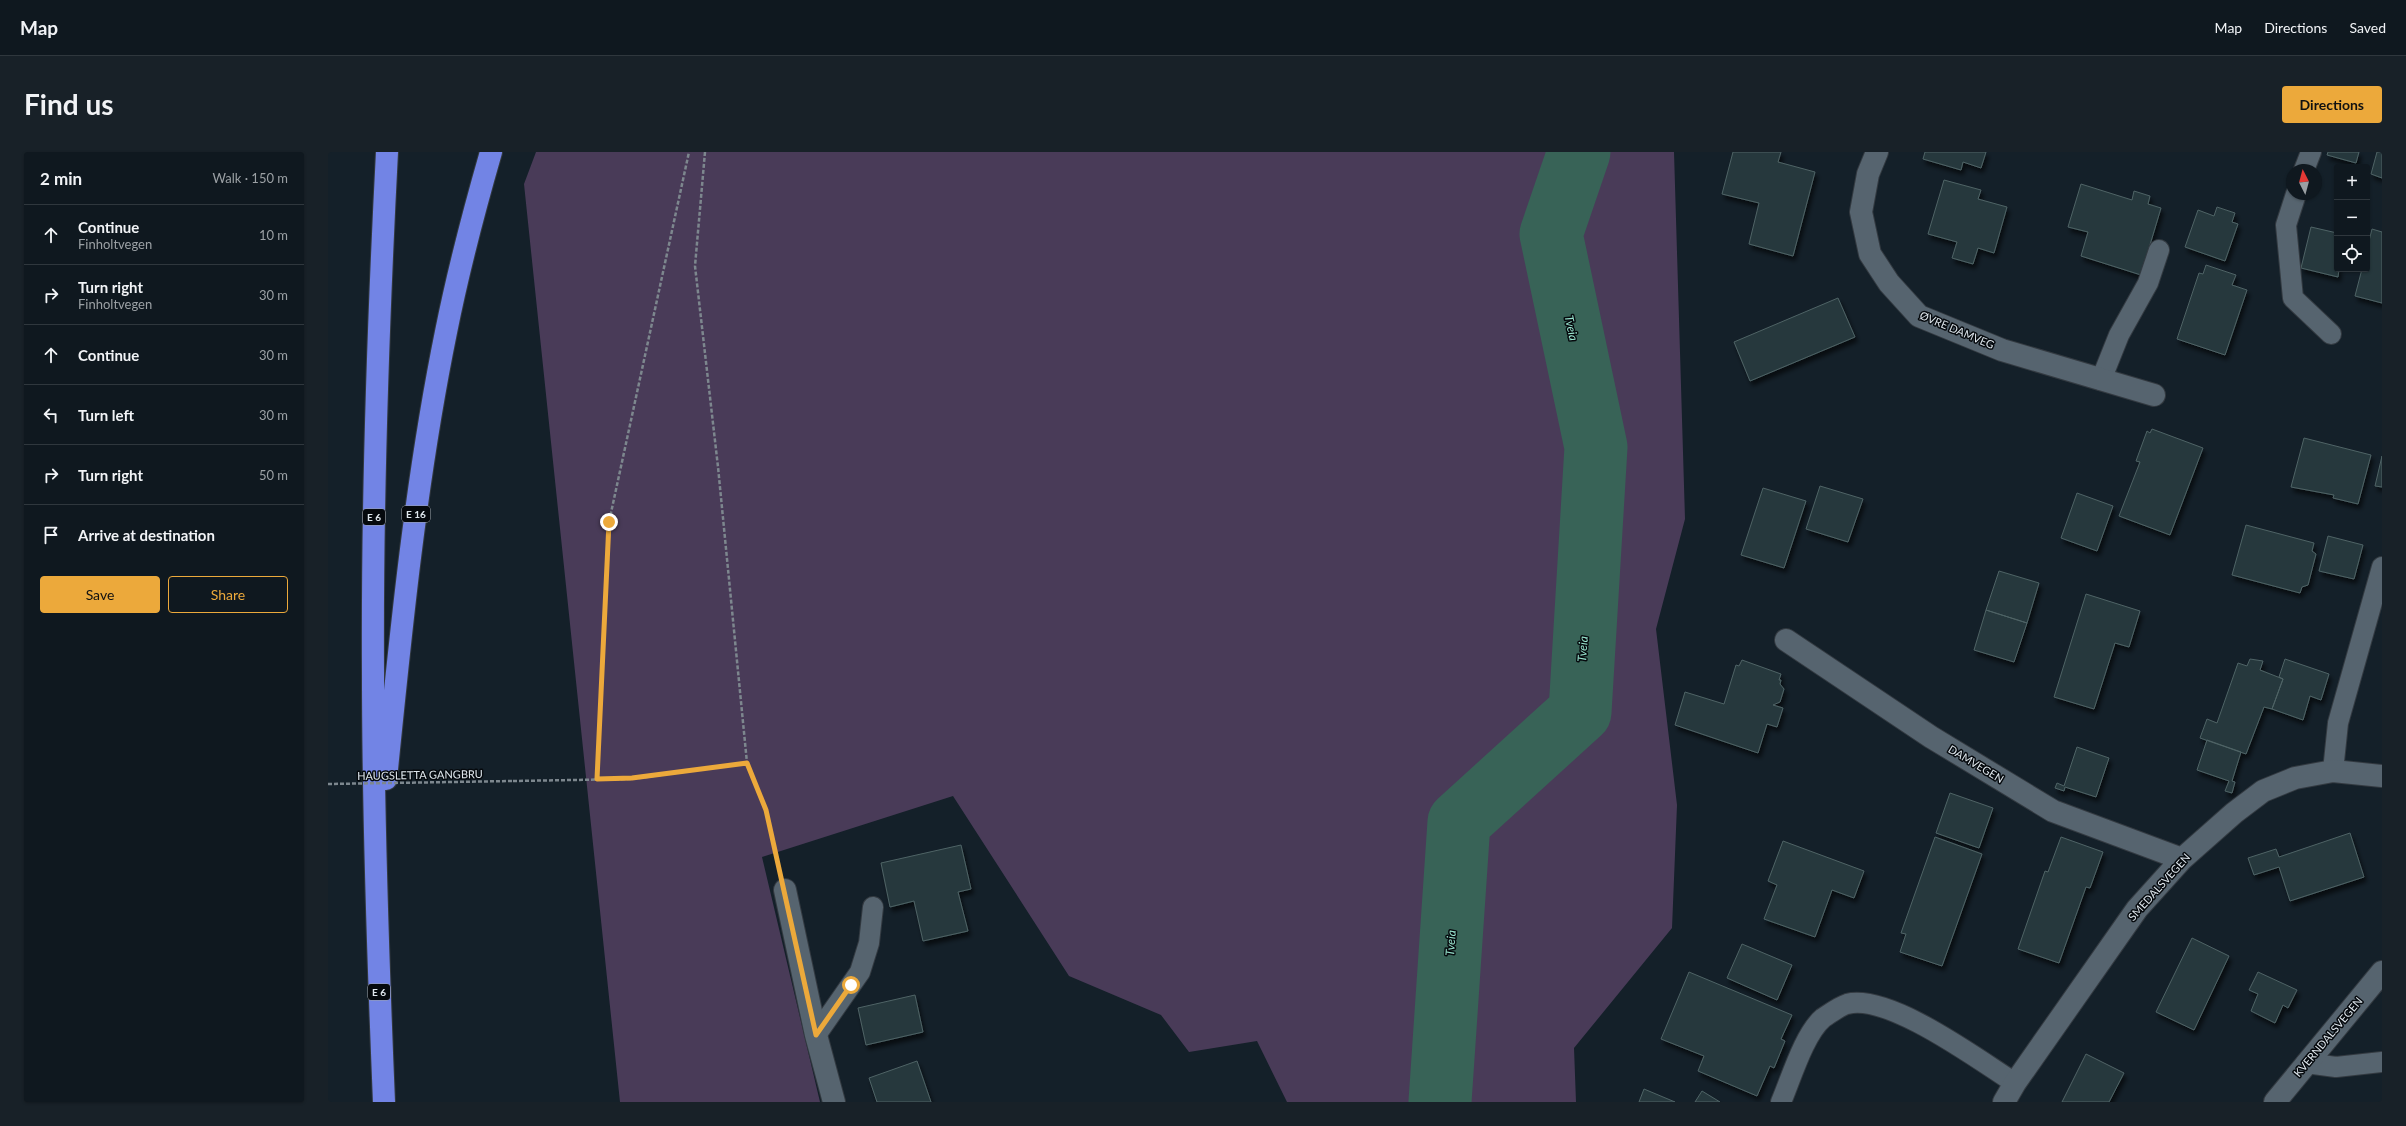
<!DOCTYPE html>
<html lang="en">
<head>
<meta charset="utf-8">
<style>
	:root { --surface:#0f181f; --page:#182128; --text:#f1f3f6; --muted:#9ba0a4; --line:#2f373d; --accent:#eca93b }
	body { margin:0; font-family:Lato,sans-serif; background:var(--page); color:var(--text) }
	.controls { position:absolute; right:12px; top:12px; display:grid; overflow:hidden; border-radius:4px; box-shadow:0 1px 3px #0004 }
	.controls button { width:36px; height:36px; display:grid; place-items:center; padding:0; border:0; border-bottom:1px solid var(--line); background:var(--surface); color:var(--text); font:20px sans-serif }
	.compass { position:absolute; left:1958px; top:12px; width:36px; height:36px; border-radius:50%; background:var(--surface); box-shadow:0 1px 3px #0004; rotate:354deg }
	.stop { position:absolute; width:12px; height:12px; margin:-9px; border:3px solid #eca93b; border-radius:50%; background:#fff }
	.stop.end { background:#eca93b; border-color:#fff; box-shadow:0 1px 4px #0008 }
	.list { margin:0; padding:0; list-style:none }
	h2 { display:flex; justify-content:space-between; align-items:center; height:52px; margin:0; padding:0 16px; font-size:17px }
	h2 small { font-size:13px; font-weight:400; color:var(--muted) }
	.list li { display:grid; grid-template-columns:26px 1fr auto; gap:12px; align-items:center; box-sizing:border-box; height:60px; padding:0 16px; border-top:1px solid var(--line) }
	.list b { display:block; font-size:15px; white-space:nowrap }
	.list p { margin:0; font-size:13px; white-space:nowrap; color:var(--muted) }
	.list em { font-size:13px; font-style:normal; color:var(--muted) }
	.actions { display:flex; gap:8px; padding:12px 16px }
	.actions a { flex:1; padding:9px 0; border:1px solid var(--accent); border-radius:4px; text-align:center; font-size:14px; color:var(--accent) }
	.actions .main { background:var(--accent); color:#111 }
	.icon { flex:none; width:22px; height:22px; fill:none; stroke:currentColor; stroke-width:2; stroke-linecap:round; stroke-linejoin:round }
	.map { position:relative; flex:none; width:2054px; height:950px; overflow:hidden; border-radius:4px }
	header { display:flex; align-items:center; gap:24px; box-sizing:border-box; height:56px; padding:0 20px; background:var(--surface); border-bottom:1px solid var(--line) }
	header strong { font-size:19px }
	nav { display:flex; gap:22px; margin-inline-start:auto; font-size:14px }
	.intro { display:flex; align-items:center; justify-content:space-between; box-sizing:border-box; height:96px; padding:0 24px }
	h1 { margin:0; font-size:28px }
	.button { padding:10px 18px; border-radius:4px; background:var(--accent); color:#111; font-size:14px; font-weight:700 }
	main { display:flex; gap:24px; padding:0 24px }
	aside { flex:1; background:var(--surface); border-radius:4px; box-shadow:0 1px 3px #0004 }
	.map>svg:first-child { display:block }
	.forest { fill:#493b58 }
	.lines { fill:none; stroke-linecap:round; stroke-linejoin:round }
	.river { stroke:#386357; stroke-width:63 }
	.building { fill:#26393c; stroke:#4f6366; filter:url(#shadow) }
	.service-casing { stroke:#333a41; stroke-width:22 }
	.minor-casing { stroke:#333a41; stroke-width:24 }
	.motorway-casing { stroke:#333a41; stroke-width:24 }
	.path { stroke:#7d878e; stroke-width:2.5; stroke-dasharray:4 2; stroke-linecap:butt }
	.service { stroke:#56646f; stroke-width:20 }
	.minor { stroke:#56646f; stroke-width:22 }
	.motorway { stroke:#7284e5; stroke-width:22 }
	.path-bridge { stroke:#7d878e; stroke-width:2.5; stroke-dasharray:4 2; stroke-linecap:butt }
	.route { stroke:#eca93b; stroke-width:5 }
	.labels { text-anchor:middle; stroke-width:3; stroke-linejoin:round; paint-order:stroke }
	.shield { fill:#05090d; stroke:#9ea4aa; stroke-width:1 }
	.shield-label { font-size:10px; font-weight:bold; fill:#dfe7ed }
	.street-label { font-size:11px; fill:#dfe7ed; stroke:#05090d }
	.water-label { font-size:12px; font-style:italic; fill:#99e5cf; stroke:#05090d }
</style>
</head>
<body>
<header>
<strong>Map</strong>
<nav><a>Map</a><a>Directions</a><a>Saved</a></nav>
</header>
<div class="intro"><h1>Find us</h1><a class="button">Directions</a></div>
<main>
<aside>
<h2>2 min<small>Walk · 150 m</small></h2>
<ul class="list">
<li><svg class="icon" aria-label="ahead" viewBox="0 0 24 24"><path d="M12 20V5M6 11l6-6 6 6"/></svg><div><b>Continue</b><p>Finholtvegen</p></div><em>10 m</em></li>
<li><svg class="icon" aria-label="right" viewBox="0 0 24 24"><path d="M7 20v-9h11M14 6l5 5-5 5"/></svg><div><b>Turn right</b><p>Finholtvegen</p></div><em>30 m</em></li>
<li><svg class="icon" aria-label="ahead" viewBox="0 0 24 24"><path d="M12 20V5M6 11l6-6 6 6"/></svg><div><b>Continue</b></div><em>30 m</em></li>
<li><svg class="icon" aria-label="left" viewBox="0 0 24 24"><path d="M17 20v-9H6M10 6l-5 5 5 5"/></svg><div><b>Turn left</b></div><em>30 m</em></li>
<li><svg class="icon" aria-label="right" viewBox="0 0 24 24"><path d="M7 20v-9h11M14 6l5 5-5 5"/></svg><div><b>Turn right</b></div><em>50 m</em></li>
<li><svg class="icon" aria-label="arrive" viewBox="0 0 24 24"><path d="M6 21V4h12l-3 4 3 4H6"/></svg><div><b>Arrive at destination</b></div></li>
</ul>
<div class="actions"><a class="main">Save</a><a>Share</a></div>
</aside>
<div class="map">
<svg width="2054" height="950" viewBox="0 0 2054 950">
	<defs>
		<filter id="shadow"><feDropShadow dx="2.5" dy="4.5" stdDeviation="2" flood-color="#0009"/></filter>
	</defs>
	<rect width="100%" height="100%" fill="#142029"/>
	<path class="forest" d="M208 0H1346L1357 367 1328 477 1349 653 1344 776 1246 896 1248 950H959L929 889 861 900 833 863 741 824 625 644 434 705 492 950H292L196 32Z"/>
	<g class="lines">
		<path class="river" d="M1112 950 1131 670 1252 560 1268 295 1223 82 1251 0"/>
	</g>
	<path class="building" d="M1405 0H1453L1450 10 1487 20 1465 104 1421 92 1431 51 1394 42Z
		M1597 0H1658L1653 16 1635 10 1633 18 1595 7Z
		M2000 0H2031L2028 11 1999 3Z
		M2049 0H2054V26L2043 22Z
		M1616 28 1653 38 1650 47 1679 55 1666 101 1650 96 1645 112 1624 106 1629 90 1600 82Z
		M1753 32 1804 48 1806 39 1822 44 1820 52 1833 56 1813 123 1753 104 1760 80 1740 75Z
		M1889 55 1907 61 1904 70 1910 72 1897 109 1857 95 1870 58 1886 64Z
		M1983 75 2009 81V117H2011L2010 125 1973 116Z
		M2044 77 2054 80V151L2027 144 2034 117H2039V97Z
		M1878 113 1908 123 1904 133 1919 138 1897 203 1849 187 1871 121 1875 122Z
		M1510 146 1527 185 1422 229 1406 190Z
		M1824 277 1875 296 1842 383 1791 364 1812 310 1808 309 1819 279 1822 281Z
		M1976 286 2043 303 2030 352 2005 346 2006 343 1963 335Z
		M2054 304V335L2047 334Z
		M1492 334 1535 347 1520 390 1478 377Z
		M1435 336 1478 349 1456 416 1413 403Z
		M1749 341 1785 354 1769 399 1733 386Z
		M1918 373 1986 391 1984 399 1988 402 1980 433 1974 435 1972 441 1904 423Z
		M2000 384 2035 393 2026 427 1991 419Z
		M1671 419 1711 431 1699 471 1658 458Z
		M1758 442 1812 459 1801 495 1787 491 1766 557 1726 545Z
		M1658 458 1699 471 1686 510 1646 498Z
		M1922 507 1935 509 1932 518 1955 527 1944 557 1936 555 1918 602 1872 586 1879 567 1889 571 1910 511 1919 514Z
		M1957 507 2001 522 1993 548 1982 544 1975 568 1944 557 1955 527 1951 525Z
		M1414 508 1453 522 1451 528H1453L1452 532 1456 537 1452 550 1445 553 1455 556 1449 575 1439 572 1430 601 1347 573 1357 540 1396 552 1408 513 1411 514Z
		M1879 588 1913 600 1904 629 1907 630 1904 641 1897 639 1901 629 1869 618Z
		M1749 595 1781 606 1768 645 1737 635 1736 639 1727 636 1729 631 1736 634Z
		M1622 641 1665 656 1651 696 1608 681Z
		M2022 681 2036 725 1962 749 1951 715 1926 723 1920 706 1948 697 1951 705Z
		M1607 685 1654 702 1614 814 1572 800 1578 782 1573 781Z
		M1733 685 1775 700 1762 736 1758 735 1731 811 1690 797 1717 719 1720 720Z
		M1455 689 1536 719 1526 746 1504 738 1487 785 1436 767 1449 733 1440 729Z
		M633 693 643 737 630 740 640 779 595 789 586 749 562 755 553 711Z
		M1864 786 1901 804 1866 878 1828 860Z
		M1414 792 1464 813 1449 848 1399 826Z
		M1361 820 1464 863 1453 887 1457 889 1446 916 1442 914 1429 944 1370 919 1376 904 1333 887Z
		M1930 820 1969 838 1960 856 1955 853 1947 871 1923 859 1930 842 1921 838Z
		M587 843 595 880 538 893 530 856Z
		M1758 902 1796 921 1781 950H1734Z
		M589 909 603 950H549L541 926Z
		M1316 937 1347 950H1311Z
		M1374 939 1392 950H1367Z"/>
	<g class="lines">
		<g class="service-casing">
			<path id="service" d="M1976 18 1983 0
				M1968 42 1958 73 1965 146 2003 182
				M1773 228 1791 183 1820 131 1831 98
				M2005 619 2010 571 2054 415
				M488 883 532 820 541 791 545 755
				M1978 911 2008 915 2054 910
				M1453 950C1463 927 1476 882 1495 866 1501 862 1512 854 1519 852 1561 841 1652 909 1687 931"/>
		</g>
		<g class="minor-casing">
			<path id="minor" d="M1549 0 1540 22 1533 60 1542 102 1561 131 1591 164 1674 198 1826 243
				M1458 488 1603 585 1725 659 1854 707
				M457 738 488 883 506 950
				M1676 950 1687 931 1809 757 1854 707 1906 661 1935 639 1967 626 2005 619 2054 624
				M1947 950 2054 820"/>
		</g>
		<g class="motorway-casing">
			<path id="motorway" d="M58 627C73 477 88 327 118 180 130 120 146 59 163 0
				M56 950C50 807 45 664 45 520 44 347 50 173 59 0"/>
		</g>
		<path class="path" d="M377 0 367 114 390 315 419 611 438 658 450 711
			M269 627 281 370 361 0
			M185 629 304 627 419 611"/>
		<use href="#service" class="service"/>
		<use href="#minor" class="minor"/>
		<use href="#motorway" class="motorway"/>
		<path class="path-bridge" d="M0 632 185 629"/>
	</g>
	<g class="lines">
		<path class="route" d="M281 370 269 627 304 626 419 611 438 658 488 883 523 833"/>
	</g>
	<g class="labels">
		<g class="shield">
			<rect x="74" y="354" width="28" height="16" rx="3"/>
			<rect x="35" y="357" width="22" height="16" rx="3"/>
			<rect x="40" y="832" width="22" height="16" rx="3"/>
		</g>
		<g class="shield-label">
			<text x="88" y="366">E 16</text>
			<text x="46" y="369">E 6</text>
			<text x="51" y="844">E 6</text>
		</g>
		<g class="street-label">
			<text transform="translate(1629 178) rotate(23)" y="4">ØVRE DAMVEG</text>
			<text transform="translate(1648 612) rotate(31)" y="4">DAMVEGEN</text>
			<text transform="translate(92 623) rotate(-1)" y="4">HAUGSLETTA GANGBRU</text>
			<text transform="translate(1831 735) rotate(-48)" y="4">SMEDALSVEGEN</text>
			<text transform="translate(2000 885) rotate(-50)" y="4">KVERNDALSVEGEN</text>
		</g>
		<g class="water-label">
			<text transform="translate(1243 176) rotate(78)" y="4">Tveia</text>
			<text transform="translate(1255 497) rotate(-86)" y="4">Tveia</text>
			<text transform="translate(1123 791) rotate(-86)" y="4">Tveia</text>
		</g>
	</g>
</svg>
<div class="controls">
<button>+</button>
<button>−</button>
<button><svg class="icon" aria-label="locate" viewBox="0 0 24 24"><circle cx="12" cy="12" r="6"/><path d="M12 2v4M12 18v4M2 12h4M18 12h4"/></svg></button>
</div>
<svg class="compass" viewBox="-18 -18 36 36"><path d="M0-13l5 13h-10z" fill="#e53935"/><path d="M0 13l5-13h-10z" fill="#9ba0a4"/></svg>
<div class="stop" style="left:523px;top:833px"></div>
<div class="stop end" style="left:281px;top:370px"></div>
</div>
</main>
</body>
</html>
